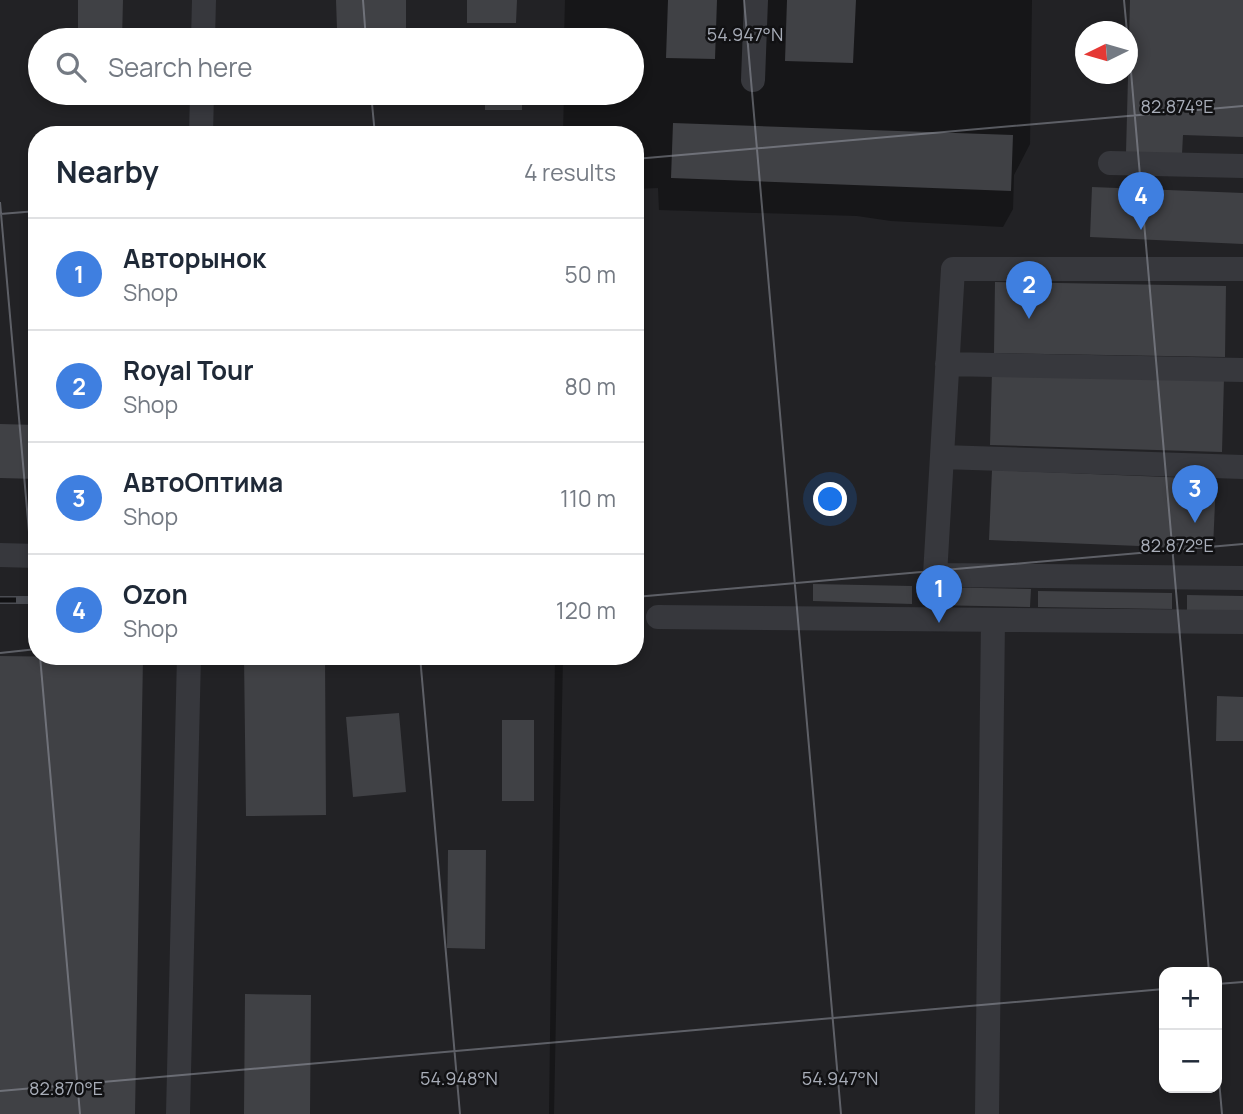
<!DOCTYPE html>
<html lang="en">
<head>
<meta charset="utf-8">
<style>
	:root { --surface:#fff; --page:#f2f2f3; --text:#1f2937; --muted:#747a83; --line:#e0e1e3; --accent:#7e6636 }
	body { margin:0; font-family:Manrope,sans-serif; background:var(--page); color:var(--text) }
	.controls { position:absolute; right:21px; bottom:21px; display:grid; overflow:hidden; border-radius:14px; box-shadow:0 4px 10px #0003 }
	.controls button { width:63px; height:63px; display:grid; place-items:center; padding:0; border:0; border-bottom:2px solid var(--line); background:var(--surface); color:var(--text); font:35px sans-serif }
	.compass { position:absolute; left:1075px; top:21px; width:63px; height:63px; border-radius:50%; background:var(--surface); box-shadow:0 4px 10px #0003; rotate:265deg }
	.you { position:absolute; left:831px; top:500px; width:24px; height:24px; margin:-18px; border:5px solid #fff; border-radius:50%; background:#1a73e8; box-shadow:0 0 0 10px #1a73e833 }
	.badge { display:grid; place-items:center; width:46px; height:46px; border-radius:50%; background:var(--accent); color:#fff; font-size:23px; font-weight:700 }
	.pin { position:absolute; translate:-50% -58px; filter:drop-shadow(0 2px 4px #0008) }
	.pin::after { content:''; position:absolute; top:37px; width:24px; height:21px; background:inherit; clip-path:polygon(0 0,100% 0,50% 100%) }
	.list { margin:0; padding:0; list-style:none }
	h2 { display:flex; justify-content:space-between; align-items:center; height:91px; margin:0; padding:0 28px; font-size:30px }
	h2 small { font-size:23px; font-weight:400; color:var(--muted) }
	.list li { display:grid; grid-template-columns:46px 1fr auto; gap:21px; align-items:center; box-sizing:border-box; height:112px; padding:0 28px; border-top:2px solid var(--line) }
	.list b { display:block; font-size:26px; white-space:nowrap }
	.list p { margin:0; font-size:23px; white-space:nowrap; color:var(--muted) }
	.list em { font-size:23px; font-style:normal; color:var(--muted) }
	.icon { flex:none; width:38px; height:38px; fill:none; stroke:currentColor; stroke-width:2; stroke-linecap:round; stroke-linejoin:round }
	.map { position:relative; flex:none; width:1243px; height:1114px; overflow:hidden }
	.search { position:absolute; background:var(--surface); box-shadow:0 4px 10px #0003; left:28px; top:28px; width:616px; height:77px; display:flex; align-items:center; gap:18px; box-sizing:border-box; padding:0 24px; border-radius:38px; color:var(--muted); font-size:26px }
	.panel { position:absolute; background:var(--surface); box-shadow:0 4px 10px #0003; left:28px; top:126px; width:616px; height:539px; border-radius:28px }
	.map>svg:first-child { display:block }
	.built { fill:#222225; fill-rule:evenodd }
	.building { fill:#404145 }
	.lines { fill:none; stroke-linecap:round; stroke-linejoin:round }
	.minor { stroke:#37383d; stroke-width:24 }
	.rail-casing { stroke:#4a4c52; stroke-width:8 }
	.rail { stroke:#111113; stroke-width:5; stroke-dasharray:16; stroke-linecap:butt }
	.ticks { fill:none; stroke:#a8adb8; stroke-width:2; stroke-opacity:0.45 }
	.ticks-label { font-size:18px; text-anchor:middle; fill:#a8adb8; stroke:#111113; stroke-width:5; stroke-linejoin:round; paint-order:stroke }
</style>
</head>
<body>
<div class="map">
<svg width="1243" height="1114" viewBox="0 0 1243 1114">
	<rect width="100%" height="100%" fill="#161618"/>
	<path class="built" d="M0 0H565L564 40H40V93H564L563 135H37V656H555L549 1114H0Z
		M1032 0H1243V1114H554L563 656H635V189L658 188 659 210 857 216 891 221 1003 227 1013 209 1014 175 1030 144ZM1086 32H1128V74H1086ZM1164 972H1217V1088H1164Z"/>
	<path class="building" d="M78 0H123L122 40H78Z
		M336 0H406V28L337 29Z
		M467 0H517L516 23H467Z
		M668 0H717L715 59 666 58Z
		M787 0H856L853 63 785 61Z
		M1130 0H1243V137L1183 135 1182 154 1126 153Z
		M485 93H522V110H485Z
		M673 123 1013 135 1011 191 671 178Z
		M289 127H490V135H289Z
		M1092 187 1243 193V244L1090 237Z
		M995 282 1226 286 1225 357 994 353Z
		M992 372 1224 378 1222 452 990 445Z
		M0 424 37 425V479L0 478Z
		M992 470 1216 479 1213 549 989 540Z
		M813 584 912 586V604L813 601Z
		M932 587 1031 589 1030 607 931 605Z
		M1038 591 1172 593V609L1038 607Z
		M1187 595 1243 596V612L1187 611Z
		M0 656 143 658 135 1114H0Z
		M244 656H325L326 815 246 816Z
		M1217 696 1243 697V741H1216Z
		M399 713 406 792 353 797 346 717Z
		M502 720H534V801H502Z
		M448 850H486L485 949 447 948Z
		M245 994 311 995 310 1114H244Z"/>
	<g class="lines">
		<path class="minor" d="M203 40 204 0
			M753 80 756 0
			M201 135 202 93
			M1110 163 1243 166
			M1243 269H953L935 575 1243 578
			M947 364 1243 370
			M942 457 1243 467
			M0 555 37 556
			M658 617 1243 622
			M178 1114 189 656
			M987 1114 993 620"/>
		<g class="rail-casing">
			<path id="rail" d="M0 600H37"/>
		</g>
		<use href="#rail" class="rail"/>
	</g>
	<path class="ticks" d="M363 0 366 40M744 0 841 1114M1124 0 1127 32M1128 37 1209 972M371 93 375 135M635 159 1243 106M0 202 37 623M0 214 37 211M635 597 1243 544M0 653 37 649M40 656 80 1114M420 656 460 1114M1217 984 1243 982M1217 1057 1222 1114M0 1091 1164 989"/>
	<g class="ticks-label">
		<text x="745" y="41">54.947°N</text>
		<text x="1177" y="113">82.874°E</text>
		<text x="1177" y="552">82.872°E</text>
		<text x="459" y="1085">54.948°N</text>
		<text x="840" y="1085">54.947°N</text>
		<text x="66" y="1095">82.870°E</text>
	</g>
</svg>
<div class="controls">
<button>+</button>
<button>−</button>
</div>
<svg class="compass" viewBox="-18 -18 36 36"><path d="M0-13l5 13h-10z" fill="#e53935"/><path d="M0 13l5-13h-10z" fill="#747a83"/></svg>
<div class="you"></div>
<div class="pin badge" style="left:939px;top:623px;background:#3f7fe0">1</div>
<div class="pin badge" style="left:1029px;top:319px;background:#3f7fe0">2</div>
<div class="pin badge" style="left:1195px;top:523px;background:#3f7fe0">3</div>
<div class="pin badge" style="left:1141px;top:230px;background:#3f7fe0">4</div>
<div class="search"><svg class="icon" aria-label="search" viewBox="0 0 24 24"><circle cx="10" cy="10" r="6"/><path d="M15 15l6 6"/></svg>Search here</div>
<section class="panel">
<h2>Nearby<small>4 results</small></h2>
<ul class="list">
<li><span class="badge" style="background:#3f7fe0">1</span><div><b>Авторынок</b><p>Shop</p></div><em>50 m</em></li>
<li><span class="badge" style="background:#3f7fe0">2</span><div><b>Royal Tour</b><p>Shop</p></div><em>80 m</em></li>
<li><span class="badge" style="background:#3f7fe0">3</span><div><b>АвтоОптима</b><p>Shop</p></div><em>110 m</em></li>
<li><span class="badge" style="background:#3f7fe0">4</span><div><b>Ozon</b><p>Shop</p></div><em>120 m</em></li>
</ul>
</section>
</div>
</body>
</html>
